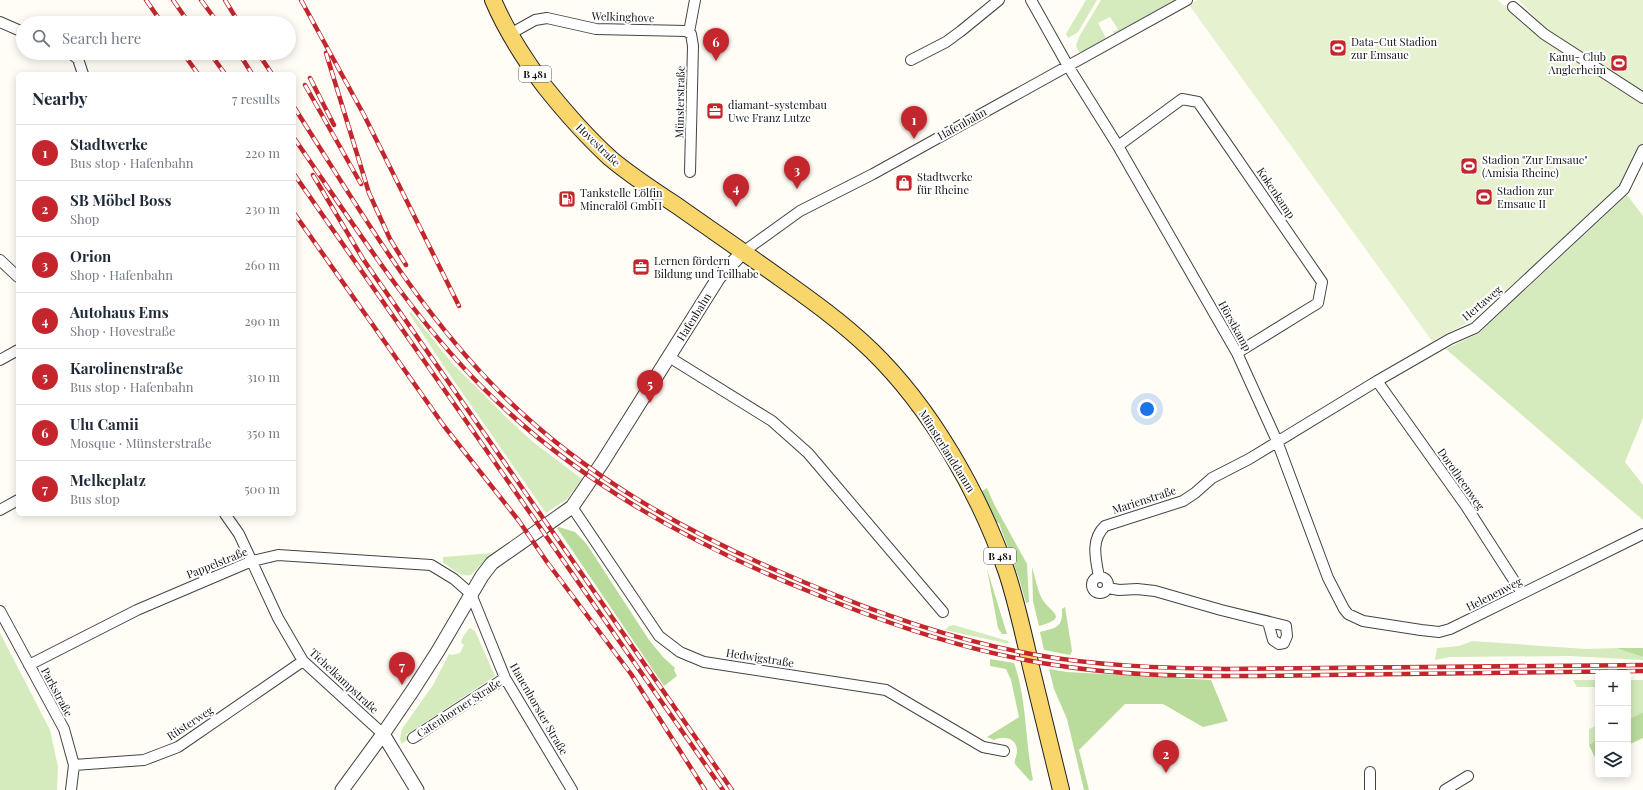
<!DOCTYPE html>
<html lang="en">
<head>
<meta charset="utf-8">
<style>
	:root { --surface:#fff; --page:#f2f2f3; --text:#1f2937; --muted:#747a83; --line:#e0e1e3; --accent:#c4262e }
	body { margin:0; font-family:"Playfair Display",serif; background:var(--page); color:var(--text) }
	.controls { position:absolute; right:12px; bottom:12px; display:grid; overflow:hidden; border-radius:6px; box-shadow:0 2px 10px #0003 }
	.controls button { width:36px; height:36px; display:grid; place-items:center; padding:0; border:0; border-bottom:1px solid var(--line); background:var(--surface); color:var(--text); font:20px sans-serif }
	.you { position:absolute; left:1147px; top:409px; width:14px; height:14px; margin:-10px; border:3px solid #fff; border-radius:50%; background:#1a73e8; box-shadow:0 0 0 6px #1a73e833 }
	.badge { display:grid; place-items:center; width:26px; height:26px; border-radius:50%; background:var(--accent); color:#fff; font-size:13px; font-weight:700 }
	.pin { position:absolute; translate:-50% -33px; filter:drop-shadow(0 1px 2px #0008) }
	.pin::after { content:''; position:absolute; top:21px; width:14px; height:12px; background:inherit; clip-path:polygon(0 0,100% 0,50% 100%) }
	.list { margin:0; padding:0; list-style:none }
	h2 { display:flex; justify-content:space-between; align-items:center; height:52px; margin:0; padding:0 16px; font-size:17px }
	h2 small { font-size:13px; font-weight:400; color:var(--muted) }
	.list li { display:grid; grid-template-columns:26px 1fr auto; gap:12px; align-items:center; box-sizing:border-box; height:56px; padding:0 16px; border-top:1px solid var(--line) }
	.list b { display:block; font-size:15px; white-space:nowrap }
	.list p { margin:0; font-size:13px; white-space:nowrap; color:var(--muted) }
	.list em { font-size:13px; font-style:normal; color:var(--muted) }
	.icon { flex:none; width:22px; height:22px; fill:none; stroke:currentColor; stroke-width:2; stroke-linecap:round; stroke-linejoin:round }
	.map { position:relative; flex:none; width:1643px; height:790px; overflow:hidden }
	.search { position:absolute; background:var(--surface); box-shadow:0 2px 10px #0003; left:16px; top:16px; width:280px; height:44px; display:flex; align-items:center; gap:10px; box-sizing:border-box; padding:0 14px; border-radius:22px; color:var(--muted); font-size:15px }
	.panel { position:absolute; background:var(--surface); box-shadow:0 2px 10px #0003; left:16px; top:72px; width:280px; height:444px; border-radius:6px }
	.map>svg:first-child { display:block }
	.green { fill:#d5ebbd }
	.forest { fill:#b9dc9c }
	.pitch { fill:#e6f2cf }
	.lines { fill:none; stroke-linecap:round; stroke-linejoin:round }
	.minor-casing { stroke:#444; stroke-width:12 }
	.tertiary-casing { stroke:#444; stroke-width:15 }
	.primary-casing { stroke:#222; stroke-width:18 }
	.minor { stroke:#fff; stroke-width:10 }
	.tertiary { stroke:#fff; stroke-width:13 }
	.primary { stroke:#f9d66b; stroke-width:16 }
	.rail-casing { stroke:#c4262e; stroke-width:4.5 }
	.rail { stroke:#fff; stroke-width:3; stroke-dasharray:9; stroke-linecap:butt }
	.labels { text-anchor:middle; stroke-width:4; stroke-linejoin:round; paint-order:stroke }
	.shield { fill:#fff; stroke:#585858; stroke-width:1 }
	.shield-label { font-size:10px; font-weight:bold; fill:#111 }
	.street-label { font-size:11px; fill:#111; stroke:#fff }
	.poi-label { font-size:11px; fill:#111; stroke:#fff; text-anchor:start }
</style>
</head>
<body>
<div class="map">
<svg width="1643" height="790" viewBox="0 0 1643 790">
	<rect width="100%" height="100%" fill="#fffdf5"/>
	<path class="green" d="M1086 0H1097L1078 32 1068 38 1066 34Z
		M1101 0H1175L1114 34 1113 32 1118 29 1110 17 1098 23 1106 38 1084 51 1079 52 1076 46 1079 37Z
		M1627 195 1643 216V418L1625 462 1643 485V520L1446 349 1479 333Z
		M411 312 451 362 507 418 533 442 582 479 567 499 546 513 443 365 409 313Z
		M492 553 471 575C458 577 453 568 443 563V557Z
		M954 625 1008 641 1009 644 945 630 949 626Z
		M470 628 475 631 495 676 406 735 409 739 401 744 400 739 402 729 433 685 449 654 452 655 460 653 464 645 461 643C462 638 466 631 470 628Z
		M0 633 50 730 58 767 57 790H0Z
		M1472 641 1586 649 1617 648 1643 657V660L1570 656 1450 657 1435 660 1437 648 1459 646Z
		M1573 680H1598V687H1577Z
		M1628 680H1643V712L1628 720Z
		M1598 725V739L1589 745V729Z"/>
	<path class="forest" d="M987 488 994 504 1027 564 1029 602 1026 603 1019 578 999 523 996 522 982 491Z
		M559 527 575 532 586 543 649 640 663 657 675 668 674 670 677 676 664 686 557 528Z
		M1032 567C1035 577 1037 588 1041 597 1048 612 1072 617 1039 626L1033 601Z
		M987 569 1007 634H1002L998 628Z
		M1065 607 1072 651 1070 655 1044 650 1040 632C1056 628 1063 628 1062 609Z
		M1617 648H1643V657L1619 649Z
		M990 659 1014 663C1027 699 1025 742 1033 780L1030 781 1015 764C1014 759 1017 756 1017 751 1017 738 1004 735 994 740L987 737 1019 717 1011 680 1006 669 990 666Z
		M1049 669 1067 672 1211 680 1228 721 1203 727 1163 704H1125L1079 750 1089 790H1084L1067 719 1054 689Z
		M1643 712V738L1628 745V720Z
		M1598 739V760H1596L1589 745Z"/>
	<path class="pitch" d="M1197 0H1498L1539 37 1643 105V146L1622 187 1471 321 1432 341 1189 5Z
		M1519 0H1643V95L1546 30Z"/>
	<g class="lines">
		<g class="minor-casing">
			<path id="minor" d="M1031 0 1068 66 1118 146 1237 353 1277 441 1328 578 1344 609 1348 614 1363 621 1421 630 1439 632 1450 629 1643 534
				M1513 7 1544 34 1643 98
				M0 22 23 32
				M689 32 695 0
				M510 34 535 20 547 18 596 29 686 31 691 34 693 46 690 172
				M70 53 78 59 83 74
				M911 60 946 42 961 31 999 0
				M1118 146 1182 99 1198 102 1322 282 1318 303 1237 353
				M743 252 800 211 873 174 1187 0
				M0 260 18 277
				M669 357 772 421 808 453 943 612
				M0 360 18 350
				M1377 381 1466 506 1522 593
				M572 507 659 636 680 652 704 662 886 690 983 747 1004 751
				M0 510 18 500
				M225 514 239 534 278 618 303 661 383 734
				M1092 585a8 8 0 1 1 16 0a8 8 0 1 1-16 0Z
				M1099 577C1096 560 1090 540 1105 526L1183 501 1195 493 1212 478 1249 459 1377 381 1450 339 1475 328 1624 189 1643 150
				M1108 588 1119 590 1137 589 1155 591 1221 610 1286 626 1287 636 1284 643 1279 644 1273 640 1268 622
				M0 611 64 729 74 765 71 790
				M29 665 137 610 252 561 278 555 431 565 454 579 471 594 505 678 572 790
				M413 738 505 678
				M74 765 144 760 178 747 303 661
				M1370 790V772
				M1445 790 1468 776"/>
		</g>
		<g class="tertiary-casing">
			<path id="tertiary" d="M383 734 417 790
				M342 790 383 734 413 690 438 651 482 576 492 563 572 507 602 463 719 277 743 252"/>
		</g>
		<g class="primary-casing">
			<path id="primary" d="M493 0C506 31 525 60 545 87 565 112 586 136 610 158 630 175 653 190 676 205 710 229 745 253 780 278 811 300 843 323 871 350 931 408 980 494 1007 573 1017 604 1024 636 1031 667 1041 708 1051 749 1061 790"/>
		</g>
		<use href="#minor" class="minor"/>
		<use href="#tertiary" class="tertiary"/>
		<use href="#primary" class="primary"/>
		<g class="rail-casing">
			<path id="rail" d="M146 0 162 23
				M173 0 189 23
				M201 0 218 23
				M225 0 239 23
				M301 0 364 115 459 306
				M183 53 198 74
				M210 53 225 74
				M239 53 252 74
				M258 53 272 74
				M326 53 369 193 390 239 406 265
				M310 78 334 125
				M305 85 361 184
				M294 107C354 201 411 299 488 380 577 474 688 534 806 583 879 614 953 640 1031 654 1096 666 1161 668 1227 669L1643 665
				M294 138C353 223 408 312 481 386 573 479 687 542 808 591 892 626 978 655 1068 667 1153 679 1239 676 1324 675 1431 673 1537 672 1643 671
				M294 174 723 790
				M313 175 363 259 732 790
				M294 213 444 426 519 521 547 562 631 674 705 790"/>
		</g>
		<use href="#rail" class="rail"/>
	</g>
	<defs>
		<g id="stadium-square" transform="scale(0.9)"><rect x="-9" y="-9" width="18" height="18" rx="4" fill="#c4262e" stroke="#fff"/><path d="M0-5a6.5 5 0 1 0 0 10a6.5 5 0 1 0 0-10ZM-3.5-1.8h7v3.6h-7Z" fill="#fff"/></g>
		<g id="office-square" transform="scale(0.9)"><rect x="-9" y="-9" width="18" height="18" rx="4" fill="#c4262e" stroke="#fff"/><path d="M-6-3h4V-5.5h4V-3h4V5H-6ZM-1-4.5V-3h2v-1.5ZM-6 0V1H6V0Z" fill="#fff"/></g>
		<g id="shop-square" transform="scale(0.9)"><rect x="-9" y="-9" width="18" height="18" rx="4" fill="#c4262e" stroke="#fff"/><path d="M-5-2.5h2.3a2.7 3.5 0 0 1 5.4 0H5L5.5 6h-11ZM-1.5-2.5h3a1.5 2.3 0 0 0-3 0Z" fill="#fff"/></g>
		<g id="fuel-square" transform="scale(0.9)"><rect x="-9" y="-9" width="18" height="18" rx="4" fill="#c4262e" stroke="#fff"/><path d="M-5.5-6h7V0h2V4h1.3V-2.5L3-4.5l.8-.8L6-3V5H2.5V1h-1V6h-7ZM-4.2-4.7v3.2H.2V-4.7Z" fill="#fff"/></g>
	</defs>
	<g fill-rule="evenodd">
		<use href="#stadium-square" x="1338" y="48"/>
		<use href="#stadium-square" x="1619" y="63"/>
		<use href="#office-square" x="715" y="111"/>
		<use href="#stadium-square" x="1469" y="166"/>
		<use href="#shop-square" x="904" y="183"/>
		<use href="#stadium-square" x="1484" y="197"/>
		<use href="#fuel-square" x="567" y="199"/>
		<use href="#office-square" x="641" y="267"/>
	</g>
	<g class="labels">
		<g class="shield">
			<rect x="519" y="66" width="32" height="16" rx="3"/>
			<rect x="984" y="548" width="32" height="16" rx="3"/>
		</g>
		<g class="shield-label">
			<text x="535" y="78">B 481</text>
			<text x="1000" y="560">B 481</text>
		</g>
		<g class="street-label">
			<text transform="translate(623 17) rotate(2)" y="4">Welkinghove</text>
			<text transform="translate(680 102) rotate(-89)" y="4">Münsterstraße</text>
			<text transform="translate(962 124) rotate(-29)" y="4">Hafenbahn</text>
			<text transform="translate(598 145) rotate(44)" y="4">Hovestraße</text>
			<text transform="translate(1276 193) rotate(56)" y="4">Kokenkamp</text>
			<text transform="translate(1482 303) rotate(-40)" y="4">Hertaweg</text>
			<text transform="translate(694 317) rotate(-58)" y="4">Hafenbahn</text>
			<text transform="translate(1235 326) rotate(61)" y="4">Hörstkamp</text>
			<text transform="translate(947 451) rotate(58)" y="4">Münsterlanddamm</text>
			<text transform="translate(1461 479) rotate(55)" y="4">Dorotheenweg</text>
			<text transform="translate(1144 500) rotate(-18)" y="4">Marienstraße</text>
			<text transform="translate(217 563) rotate(-22)" y="4">Pappelstraße</text>
			<text transform="translate(1494 594) rotate(-27)" y="4">Helenenweg</text>
			<text transform="translate(760 658) rotate(9)" y="4">Hedwigstraße</text>
			<text transform="translate(344 681) rotate(43)" y="4">Tichelkampstraße</text>
			<text transform="translate(57 692) rotate(62)" y="4">Parkstraße</text>
			<text transform="translate(459 708) rotate(-33)" y="4">Catenhorner Straße</text>
			<text transform="translate(539 709) rotate(60)" y="4">Hauenhorster Straße</text>
			<text transform="translate(190 723) rotate(-33)" y="4">Rüsterweg</text>
		</g>
		<g class="poi-label">
			<text x="1351" y="46">Data-Cut Stadion<tspan x="1351" dy="13">zur Emsaue</tspan></text>
			<text x="1606" y="61" text-anchor="end">Kanu- Club<tspan x="1606" dy="13">Anglerheim</tspan></text>
			<text x="728" y="109">diamant-systembau<tspan x="728" dy="13">Uwe Franz Lutze</tspan></text>
			<text x="1482" y="164">Stadion "Zur Emsaue"<tspan x="1482" dy="13">(Amisia Rheine)</tspan></text>
			<text x="917" y="181">Stadtwerke<tspan x="917" dy="13">für Rheine</tspan></text>
			<text x="1497" y="195">Stadion zur<tspan x="1497" dy="13">Emsaue II</tspan></text>
			<text x="580" y="197">Tankstelle Lölfin<tspan x="580" dy="13">Mineralöl GmbH</tspan></text>
			<text x="654" y="265">Lernen fördern<tspan x="654" dy="13">Bildung und Teilhabe</tspan></text>
		</g>
	</g>
</svg>
<div class="controls">
<button>+</button>
<button>−</button>
<button><svg class="icon" aria-label="layers" viewBox="0 0 24 24"><path d="M12 4l9 5-9 5-9-5zM3 14l9 5 9-5"/></svg></button>
</div>
<div class="you"></div>
<div class="pin badge" style="left:914px;top:139px">1</div>
<div class="pin badge" style="left:1166px;top:773px">2</div>
<div class="pin badge" style="left:797px;top:189px">3</div>
<div class="pin badge" style="left:736px;top:207px">4</div>
<div class="pin badge" style="left:650px;top:403px">5</div>
<div class="pin badge" style="left:716px;top:61px">6</div>
<div class="pin badge" style="left:402px;top:685px">7</div>
<div class="search"><svg class="icon" aria-label="search" viewBox="0 0 24 24"><circle cx="10" cy="10" r="6"/><path d="M15 15l6 6"/></svg>Search here</div>
<section class="panel">
<h2>Nearby<small>7 results</small></h2>
<ul class="list">
<li><span class="badge">1</span><div><b>Stadtwerke</b><p>Bus stop · Hafenbahn</p></div><em>220 m</em></li>
<li><span class="badge">2</span><div><b>SB Möbel Boss</b><p>Shop</p></div><em>230 m</em></li>
<li><span class="badge">3</span><div><b>Orion</b><p>Shop · Hafenbahn</p></div><em>260 m</em></li>
<li><span class="badge">4</span><div><b>Autohaus Ems</b><p>Shop · Hovestraße</p></div><em>290 m</em></li>
<li><span class="badge">5</span><div><b>Karolinenstraße</b><p>Bus stop · Hafenbahn</p></div><em>310 m</em></li>
<li><span class="badge">6</span><div><b>Ulu Camii</b><p>Mosque · Münsterstraße</p></div><em>350 m</em></li>
<li><span class="badge">7</span><div><b>Melkeplatz</b><p>Bus stop</p></div><em>500 m</em></li>
</ul>
</section>
</div>
</body>
</html>
